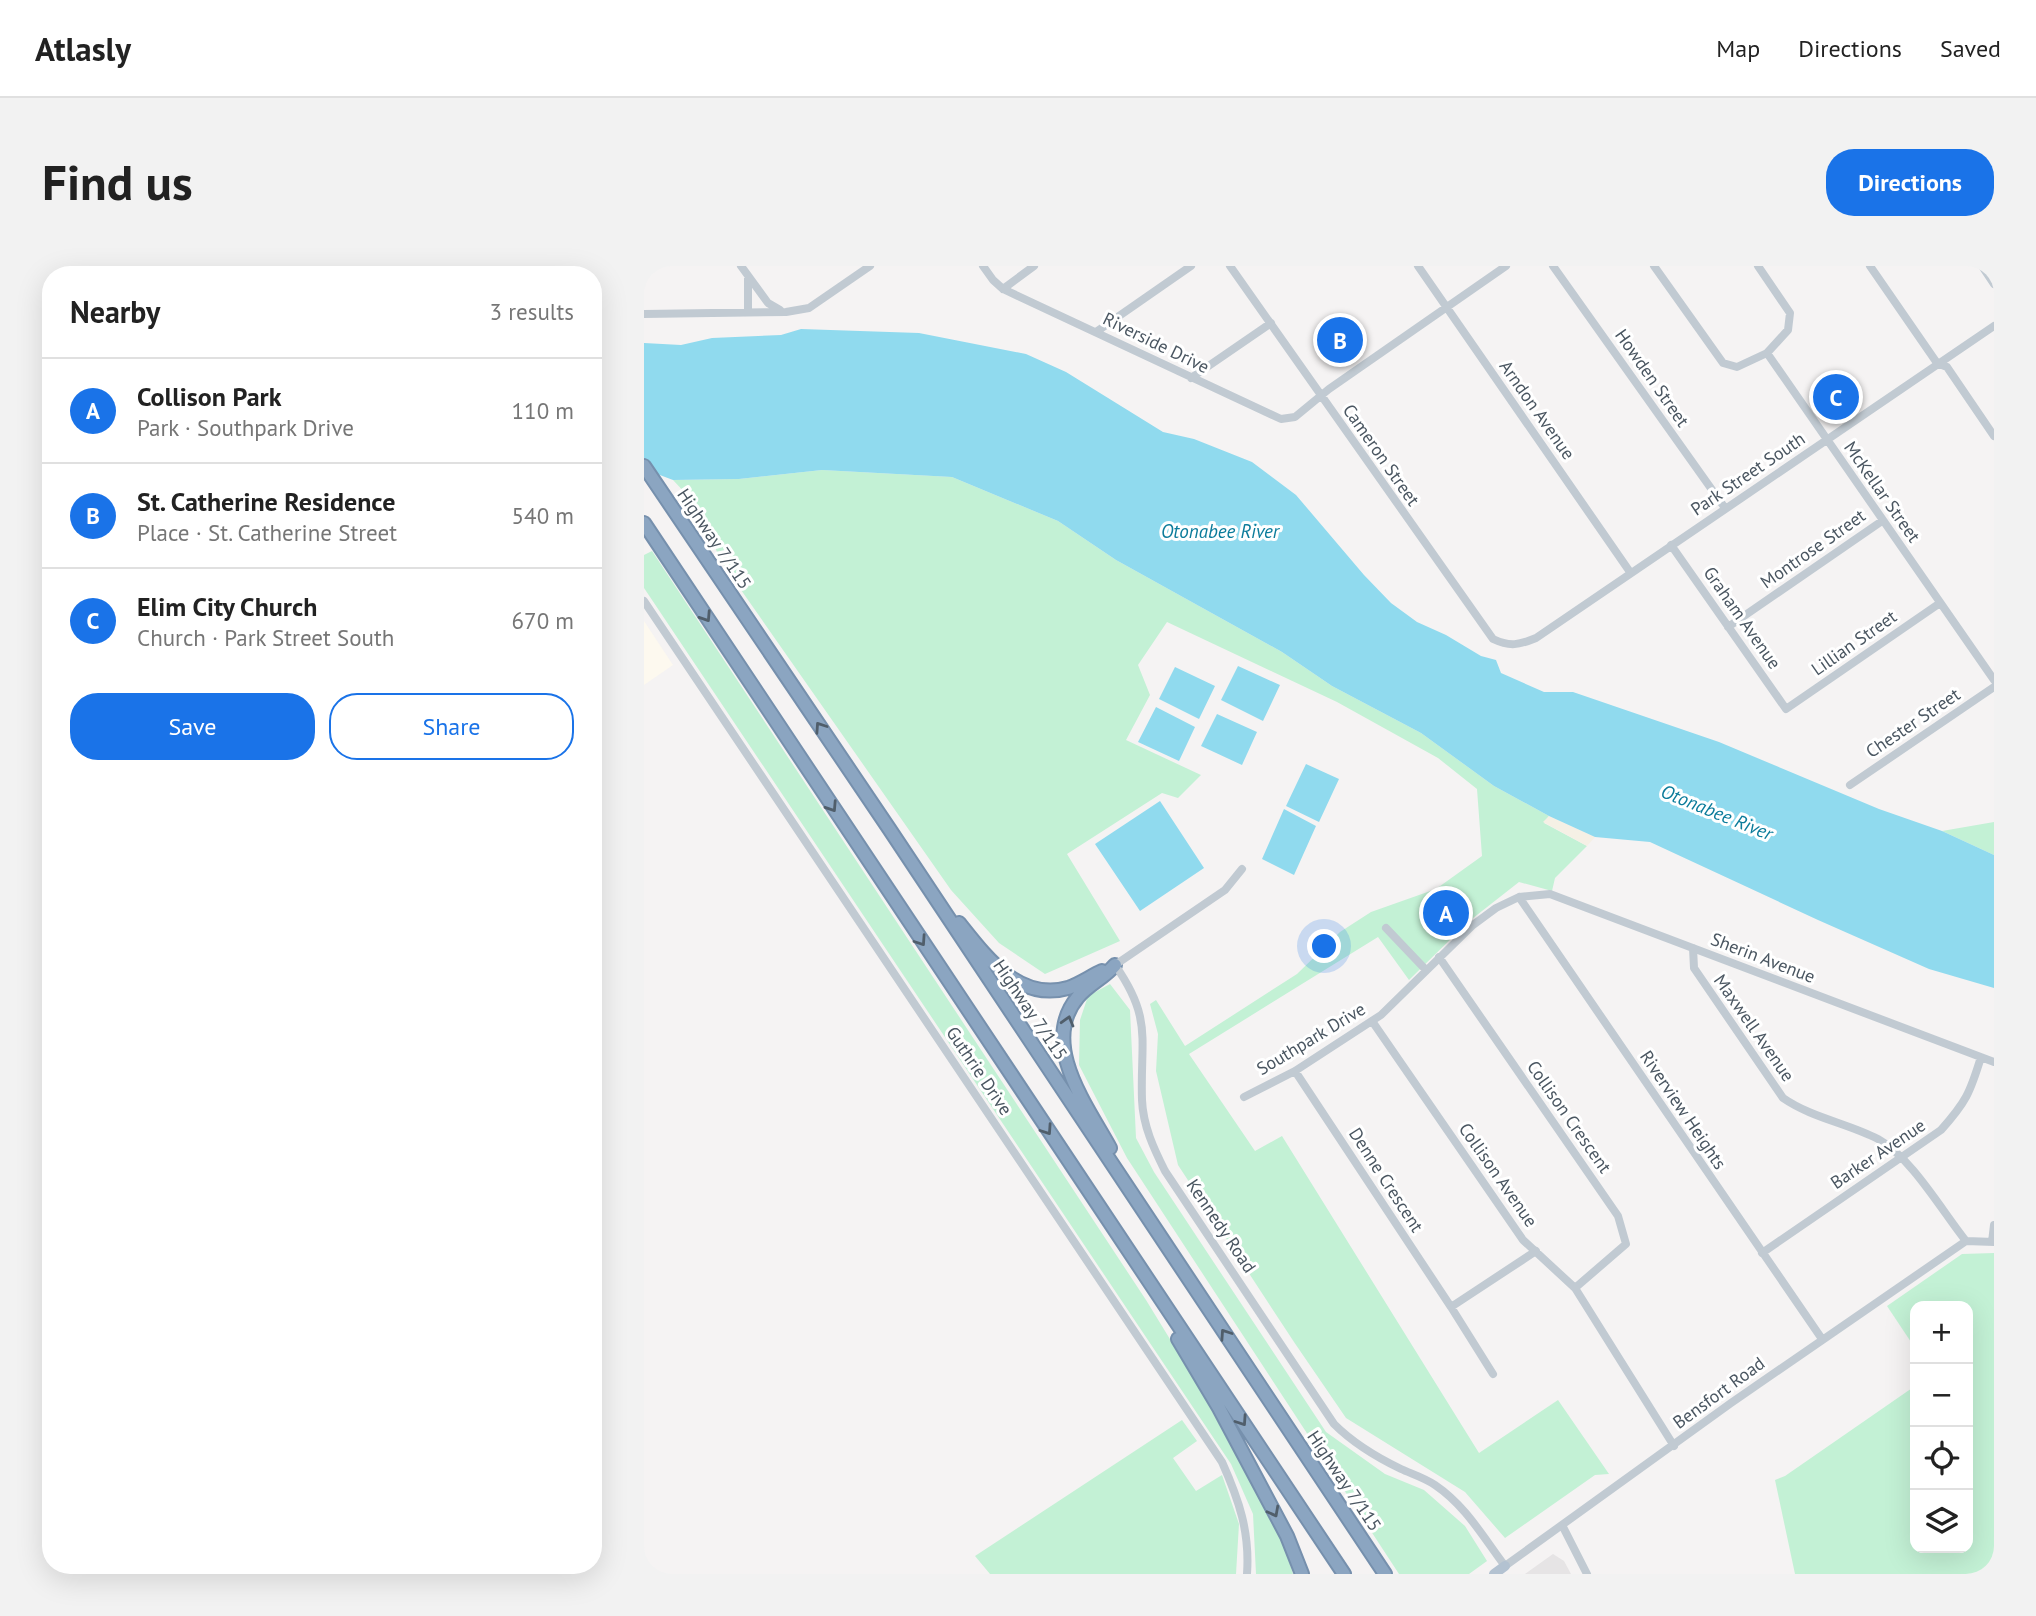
<!DOCTYPE html>
<html lang="en">
<head>
<meta charset="utf-8">
<style>
	:root { --surface:#fff; --page:#f2f2f2; --text:#222; --muted:#767676; --line:#e0e0e0; --accent:#1a73e8 }
	body { margin:0; font-family:"PT Sans",sans-serif; background:var(--page); color:var(--text) }
	.controls { position:absolute; right:21px; bottom:21px; display:grid; overflow:hidden; border-radius:14px; box-shadow:0 7px 28px #0002 }
	.controls button { width:63px; height:63px; display:grid; place-items:center; padding:0; border:0; border-bottom:2px solid var(--line); background:var(--surface); color:var(--text); font:35px sans-serif }
	.you { position:absolute; left:681px; top:681px; width:24px; height:24px; margin:-18px; border:5px solid #fff; border-radius:50%; background:#1a73e8; box-shadow:0 0 0 10px #1a73e833 }
	.badge { display:grid; place-items:center; width:46px; height:46px; border-radius:50%; background:var(--accent); color:#fff; font-size:23px; font-weight:700 }
	.pin { position:absolute; translate:-50% -50%; border:4px solid #fff; box-shadow:0 2px 7px #0006 }
	.list { margin:0; padding:0; list-style:none }
	h2 { display:flex; justify-content:space-between; align-items:center; height:91px; margin:0; padding:0 28px; font-size:30px }
	h2 small { font-size:23px; font-weight:400; color:var(--muted) }
	.list li { display:grid; grid-template-columns:46px 1fr auto; gap:21px; align-items:center; box-sizing:border-box; height:105px; padding:0 28px; border-top:2px solid var(--line) }
	.list b { display:block; font-size:26px; white-space:nowrap }
	.list p { margin:0; font-size:23px; white-space:nowrap; color:var(--muted) }
	.list em { font-size:23px; font-style:normal; color:var(--muted) }
	.actions { display:flex; gap:14px; padding:21px 28px }
	.actions a { flex:1; padding:16px 0; border:2px solid var(--accent); border-radius:28px; text-align:center; font-size:24px; color:var(--accent) }
	.actions .main { background:var(--accent); color:#fff }
	.icon { flex:none; width:38px; height:38px; fill:none; stroke:currentColor; stroke-width:2; stroke-linecap:round; stroke-linejoin:round }
	.map { position:relative; flex:none; width:1350px; height:1308px; overflow:hidden; border-radius:28px }
	header { display:flex; align-items:center; gap:42px; box-sizing:border-box; height:98px; padding:0 35px; background:var(--surface); border-bottom:2px solid var(--line) }
	header strong { font-size:33px }
	nav { display:flex; gap:38px; margin-inline-start:auto; font-size:24px }
	.intro { display:flex; align-items:center; justify-content:space-between; box-sizing:border-box; height:168px; padding:0 42px }
	h1 { margin:0; font-size:49px }
	.button { padding:18px 32px; border-radius:28px; background:var(--accent); color:#fff; font-size:24px; font-weight:700 }
	main { display:flex; gap:42px; padding:0 42px }
	aside { flex:1; background:var(--surface); border-radius:28px; box-shadow:0 7px 28px #0002 }
	.map>svg:first-child { display:block }
	.commercial { fill:#fdf9ef }
	.education { fill:#e6e4e5 }
	.green { fill:#c3f1d5 }
	.sand { fill:#f5f0e5 }
	.water { fill:#90daee }
	.lines { fill:none; stroke-linecap:round; stroke-linejoin:round }
	.highway-casing { stroke:#7690ad; stroke-width:16 }
	.minor { stroke:#c1cad2; stroke-width:8 }
	.major { stroke:#b3c2d1; stroke-width:10 }
	.highway { stroke:#8ba5c1; stroke-width:12 }
	.oneway { stroke:#505e6b }
	.labels { text-anchor:middle; stroke-width:6; stroke-linejoin:round; paint-order:stroke }
	.street-label { font-size:18px; fill:#4a5661; stroke:#fff }
	.water-label { font-size:19px; font-style:italic; fill:#0c7c9b; stroke:#fff }
</style>
</head>
<body>
<header>
<strong>Atlasly</strong>
<nav><a>Map</a><a>Directions</a><a>Saved</a></nav>
</header>
<div class="intro"><h1>Find us</h1><a class="button">Directions</a></div>
<main>
<aside>
<h2>Nearby<small>3 results</small></h2>
<ul class="list">
<li><span class="badge">A</span><div><b>Collison Park</b><p>Park · Southpark Drive</p></div><em>110 m</em></li>
<li><span class="badge">B</span><div><b>St. Catherine Residence</b><p>Place · St. Catherine Street</p></div><em>540 m</em></li>
<li><span class="badge">C</span><div><b>Elim City Church</b><p>Church · Park Street South</p></div><em>670 m</em></li>
</ul>
<div class="actions"><a class="main">Save</a><a>Share</a></div>
</aside>
<div class="map">
<svg width="1350" height="1308" viewBox="0 0 1350 1308">
	<rect width="100%" height="100%" fill="#f5f3f3"/>
	<path class="commercial" d="M0 355 29 399 0 419Z"/>
	<path class="education" d="M909 1288 920 1295 927 1308H881Z"/>
	<path class="green" d="M178 204 308 211 414 255 472 294 638 386 688 420 777 467 850 520 905 550 900 557 943 580 911 612 908 625 875 616 824 656 765 714 734 671 545 788 611 885 638 870 835 1187 914 1134 965 1208 951 1209 861 1272 821 1226 702 1152 650 1076 534 899 512 805 514 768 506 738 512 734 541 780 653 708 696 666 727 646 792 623 838 590 833 523 794 492 693 436 523 356 494 399 506 429 482 474 557 509 534 532 518 527 423 588 476 675 401 708 355 677 307 624 76 294 57 244 29 214 95 213Z
		M8 285 502 1034 551 1114 639 1276 649 1308H612L609 1248 587 1198 0 322V289Z
		M1350 556V589L1298 565Z
		M466 718 486 744 492 872 510 906 682 1166 741 1208 780 1224 821 1260 843 1295 825 1308H755L483 892 435 799 436 754 444 730Z
		M1350 987V1308H1151L1131 1214 1141 1210 1271 1120V1282H1324V1040H1271V1082L1243 1040 1318 988Z
		M538 1154 553 1175 529 1192 552 1225 578 1209 595 1258 592 1308H346L331 1290Z"/>
	<path class="sand" d="M905 550 951 571 943 580 899 556Z"/>
	<path class="water" d="M157 63 275 67 382 88 422 106 519 166 550 173 608 196 652 229 720 309 747 337 773 356 802 369 837 390 852 394 857 407 900 426H929L1075 476 1235 543 1298 565 1350 589V722L1285 703 1174 654 1006 576 951 571 905 550 850 520 777 467 688 420 638 386 472 294 414 255 308 211 178 204 95 213 29 214 0 203V77L37 79 68 72 137 69Z
		M594 400 636 419 619 455 577 434Z
		M531 401 571 420 555 453 515 433Z
		M512 441 551 461 535 495 494 476Z
		M573 448 613 466 598 499 557 480Z
		M662 498 695 513 675 556 642 540Z
		M516 535 560 602 496 645 451 578Z
		M640 543 672 560 650 609 618 593Z"/>
	<g class="lines">
		<g class="highway-casing">
			<path id="highway" d="M0 200 246 564 741 1308
				M0 257 700 1308
				M315 657C342 691 375 736 424 722 436 718 447 710 458 705
				M466 882C443 840 395 777 434 731 445 718 460 712 471 699
				M534 1073 575 1142 643 1270 658 1308"/>
		</g>
		<path class="minor" d="M97 0 124 37 136 44
			M339 0 349 14 359 23 637 153 651 151 685 123 862 0
			M586 0 849 373C866 381 875 379 892 372L1350 60
			M774 0 986 306
			M909 0 1081 242
			M1010 0 1079 97 1093 101 1123 87 1144 64 1146 47 1114 0
			M1226 0 1293 97 1303 101 1350 170
			M1338 0 1350 18
			M359 23 390 0
			M104 45V12
			M0 48 142 46 165 42 226 0
			M452 66 547 0
			M1123 87 1350 414
			M547 112 627 57
			M1027 279 1142 443 1296 337
			M0 335 578 1196C595 1234 606 1266 603 1308
			M1084 361 1238 255
			M1206 519 1350 421
			M598 603 581 624 471 699C509 753 496 773 498 834 499 860 510 883 521 905L690 1158C710 1178 732 1191 757 1203 768 1208 781 1212 791 1219 822 1240 839 1271 861 1300L1087 1137 1322 975
			M875 631 1178 1073
			M742 662 782 704
			M1049 682 1050 702 1139 832C1168 852 1203 857 1234 873 1267 891 1298 945 1322 975
			M795 691 974 950 982 978 931 1022
			M728 755 879 974 931 1022 1030 1180
			M651 805 807 1041 849 1108
			M600 831 651 805 737 749 829 659 852 642 875 631 906 628 1350 796
			M1322 975 1350 976
			M1348 976 1350 959
			M1118 987 1297 864C1322 836 1326 827 1337 791
			M807 1041 892 985
			M918 1259 943 1308"/>
		<path class="major" d="M850 1308 861 1300"/>
		<use href="#highway" class="highway"/>
	</g>
	<defs><path id="oneway-chevron" d="M-2-3.5L2.5 0L-2 3.5" fill="none" stroke-width="1.6" stroke-linecap="round" stroke-linejoin="round" transform="scale(1.75)"/></defs>
	<g class="oneway">
		<use href="#oneway-chevron" transform="translate(62 351) rotate(57)"/>
		<use href="#oneway-chevron" transform="translate(176 461) rotate(-124)"/>
		<use href="#oneway-chevron" transform="translate(188 541) rotate(57)"/>
		<use href="#oneway-chevron" transform="translate(277 675) rotate(56)"/>
		<use href="#oneway-chevron" transform="translate(424 755) rotate(-74)"/>
		<use href="#oneway-chevron" transform="translate(403 864) rotate(56)"/>
		<use href="#oneway-chevron" transform="translate(581 1068) rotate(-124)"/>
		<use href="#oneway-chevron" transform="translate(598 1155) rotate(56)"/>
		<use href="#oneway-chevron" transform="translate(630 1246) rotate(62)"/>
	</g>
	<g class="labels">
		<g class="street-label">
			<text transform="translate(512 77) rotate(26)" y="6">Riverside Drive</text>
			<text transform="translate(1008 112) rotate(55)" y="6">Howden Street</text>
			<text transform="translate(893 144) rotate(55)" y="6">Arndon Avenue</text>
			<text transform="translate(737 189) rotate(55)" y="6">Cameron Street</text>
			<text transform="translate(1104 208) rotate(-34)" y="6">Park Street South</text>
			<text transform="translate(1238 226) rotate(55)" y="6">McKellar Street</text>
			<text transform="translate(70 273) rotate(56)" y="6">Highway 7/115</text>
			<text transform="translate(1169 283) rotate(-35)" y="6">Montrose Street</text>
			<text transform="translate(1098 352) rotate(55)" y="6">Graham Avenue</text>
			<text transform="translate(1210 377) rotate(-35)" y="6">Lillian Street</text>
			<text transform="translate(1269 457) rotate(-34)" y="6">Chester Street</text>
			<text transform="translate(1119 692) rotate(21)" y="6">Sherin Avenue</text>
			<text transform="translate(386 744) rotate(56)" y="6">Highway 7/115</text>
			<text transform="translate(1110 762) rotate(55)" y="6">Maxwell Avenue</text>
			<text transform="translate(667 773) rotate(-31)" y="6">Southpark Drive</text>
			<text transform="translate(335 805) rotate(56)" y="6">Guthrie Drive</text>
			<text transform="translate(1039 844) rotate(56)" y="6">Riverview Heights</text>
			<text transform="translate(925 851) rotate(55)" y="6">Collison Crescent</text>
			<text transform="translate(1234 888) rotate(-34)" y="6">Barker Avenue</text>
			<text transform="translate(854 909) rotate(55)" y="6">Collison Avenue</text>
			<text transform="translate(742 914) rotate(57)" y="6">Denne Crescent</text>
			<text transform="translate(577 960) rotate(56)" y="6">Kennedy Road</text>
			<text transform="translate(1075 1127) rotate(-36)" y="6">Bensfort Road</text>
			<text transform="translate(700 1215) rotate(56)" y="6">Highway 7/115</text>
		</g>
		<g class="water-label">
			<text x="576" y="272">Otonabee River</text>
			<text transform="translate(1073 546) rotate(22)" y="7">Otonabee River</text>
		</g>
	</g>
</svg>
<div class="controls">
<button>+</button>
<button>−</button>
<button><svg class="icon" aria-label="locate" viewBox="0 0 24 24"><circle cx="12" cy="12" r="6"/><path d="M12 2v4M12 18v4M2 12h4M18 12h4"/></svg></button>
<button><svg class="icon" aria-label="layers" viewBox="0 0 24 24"><path d="M12 4l9 5-9 5-9-5zM3 14l9 5 9-5"/></svg></button>
</div>
<div class="you"></div>
<div class="pin badge" style="left:802px;top:647px">A</div>
<div class="pin badge" style="left:696px;top:74px">B</div>
<div class="pin badge" style="left:1192px;top:131px">C</div>
</div>
</main>
</body>
</html>
